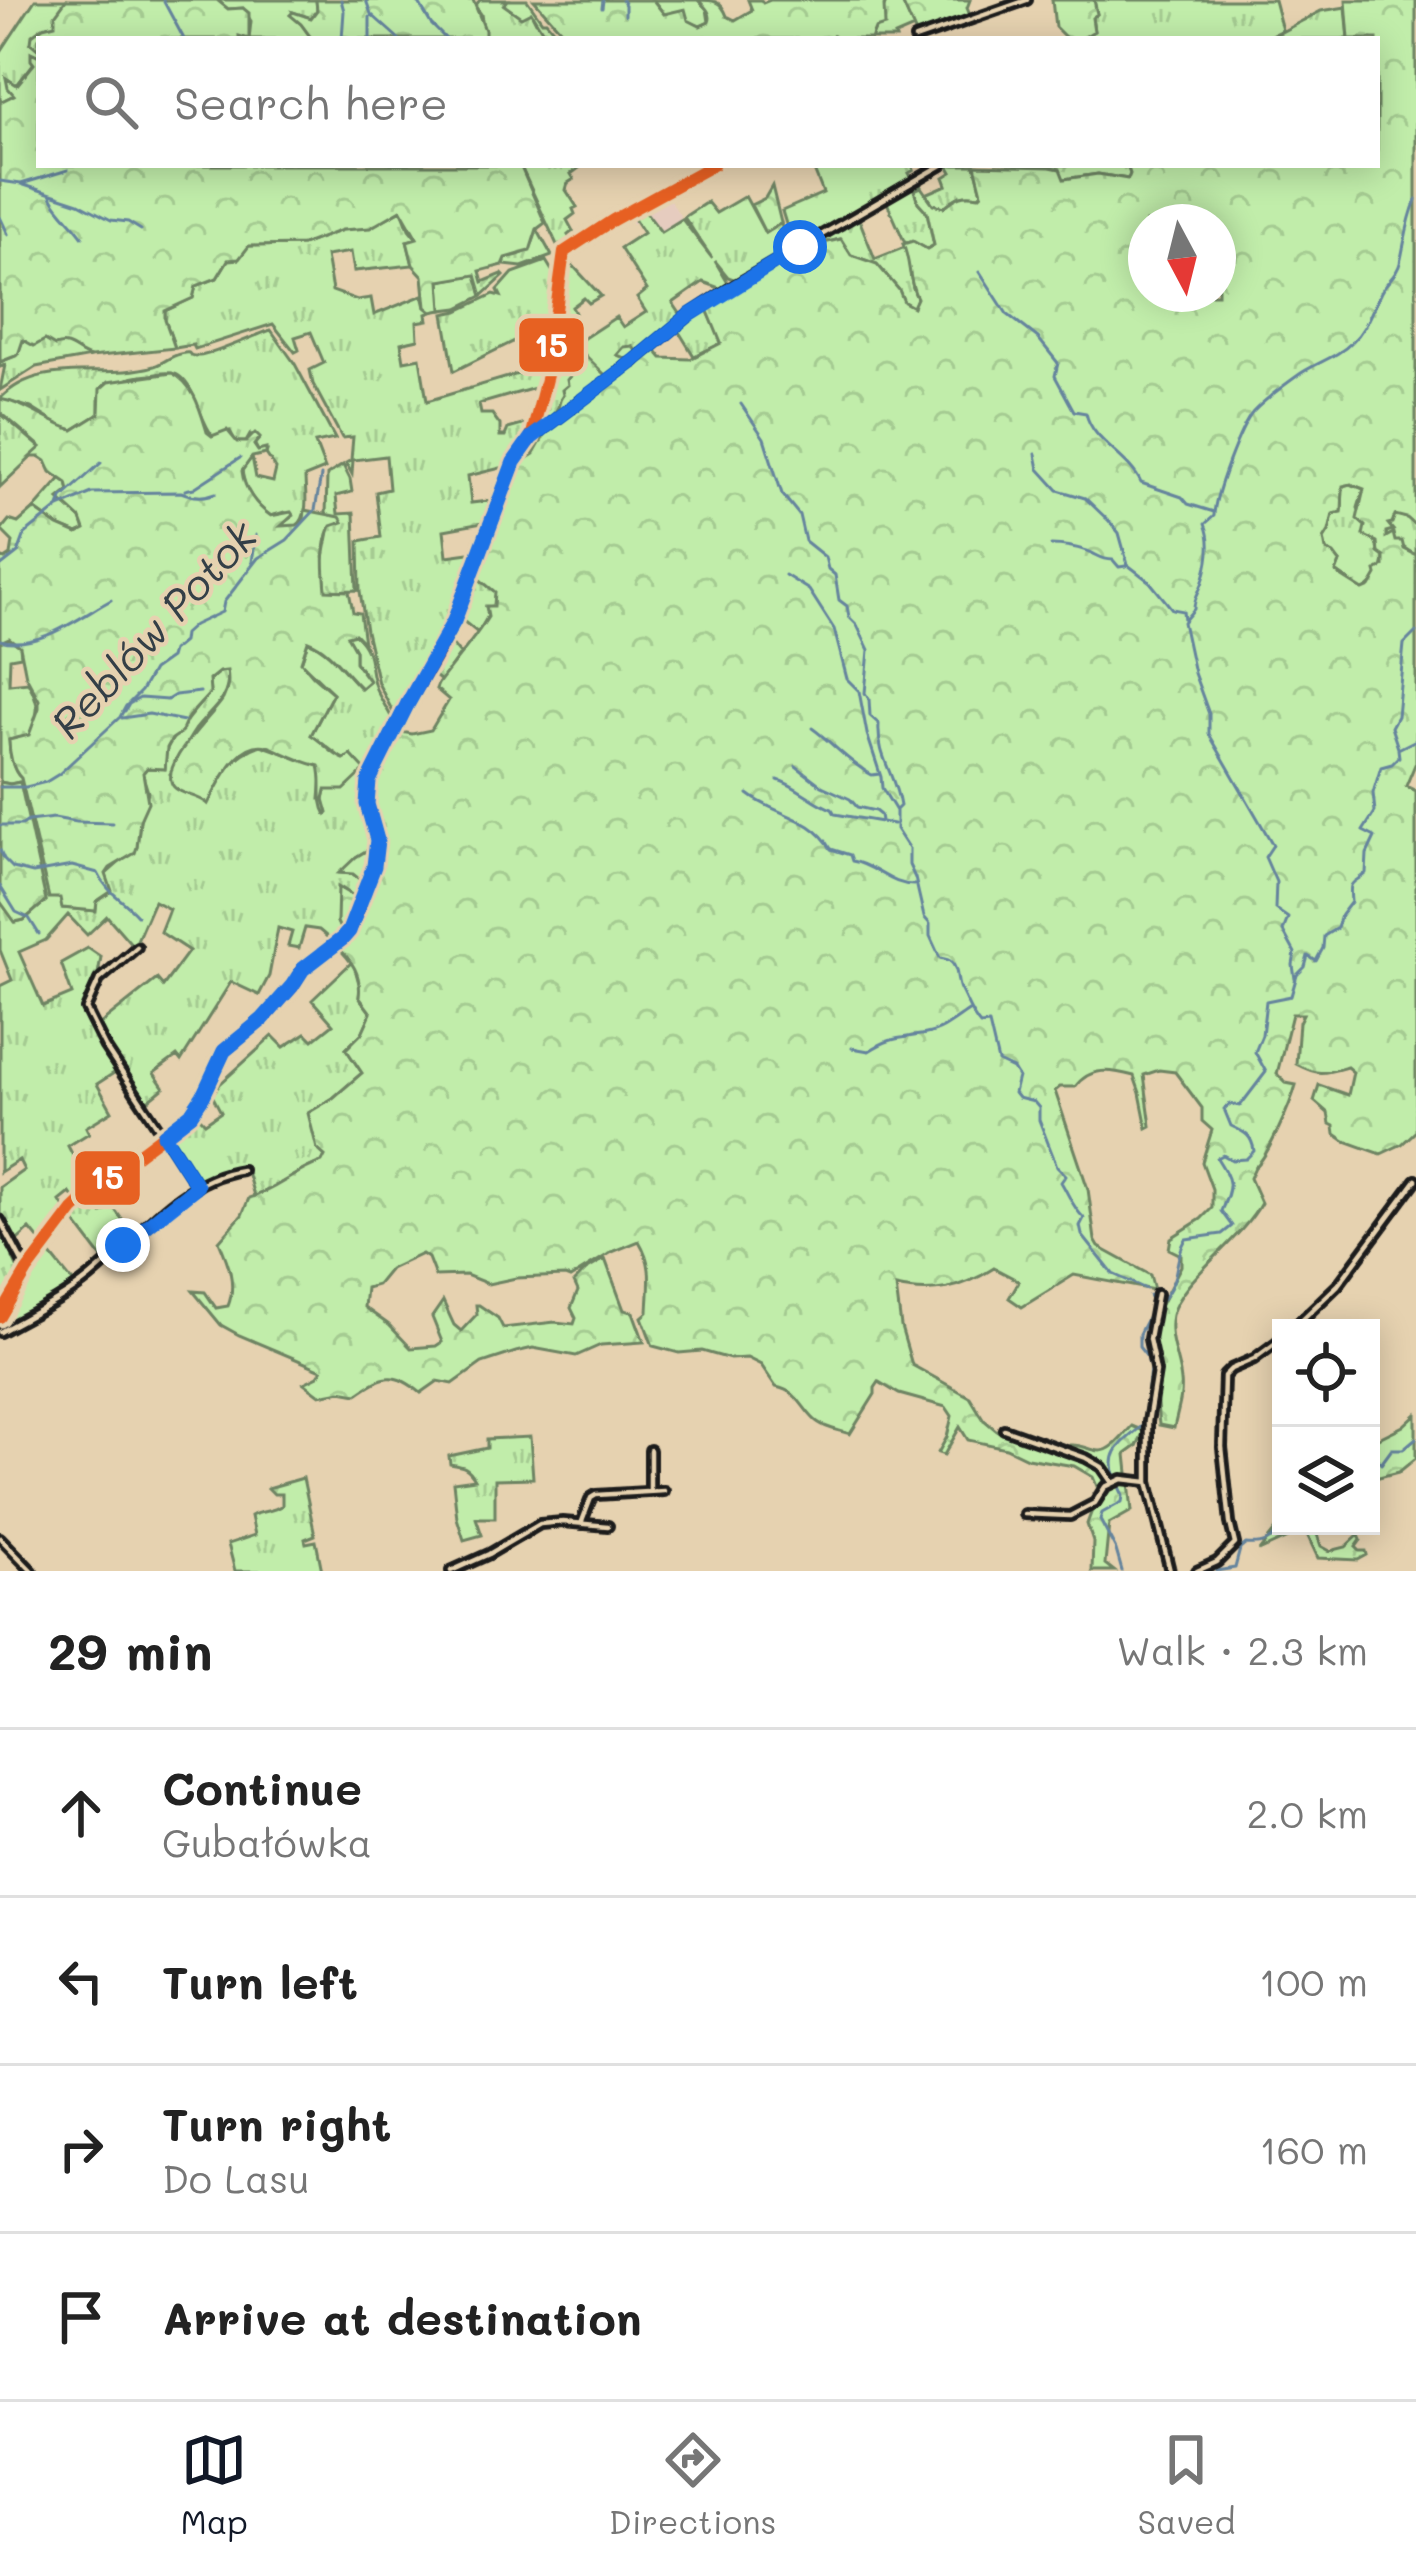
<!DOCTYPE html>
<html lang="en">
<head>
<meta charset="utf-8">
<style>
	:root { --surface:#fff; --page:#f6f6f6; --text:#222; --muted:#767676; --line:#e0e0e0; --accent:#111827 }
	body { margin:0; font-family:Mali,sans-serif; background:var(--page); color:var(--text) }
	.controls { position:absolute; right:36px; bottom:36px; display:grid; overflow:hidden; border-radius:0px; box-shadow:0 6px 30px #0003 }
	.controls button { width:108px; height:108px; display:grid; place-items:center; padding:0; border:0; border-bottom:3px solid var(--line); background:var(--surface); color:var(--text); font:60px sans-serif }
	.compass { position:absolute; left:1128px; top:204px; width:108px; height:108px; border-radius:50%; background:var(--surface); box-shadow:0 6px 30px #0003; rotate:173deg }
	.stop { position:absolute; width:36px; height:36px; margin:-27px; border:9px solid #1a73e8; border-radius:50%; background:#fff }
	.stop.end { background:#1a73e8; border-color:#fff; box-shadow:0 3px 12px #0008 }
	.list { margin:0; padding:0; list-style:none }
	h2 { display:flex; justify-content:space-between; align-items:center; height:156px; margin:0; padding:0 48px; font-size:51px }
	h2 small { font-size:39px; font-weight:400; color:var(--muted) }
	.list li { display:grid; grid-template-columns:78px 1fr auto; gap:36px; align-items:center; box-sizing:border-box; height:168px; padding:0 48px; border-top:3px solid var(--line) }
	.list b { display:block; font-size:45px; white-space:nowrap }
	.list p { margin:0; font-size:39px; white-space:nowrap; color:var(--muted) }
	.list em { font-size:39px; font-style:normal; color:var(--muted) }
	.icon { flex:none; width:66px; height:66px; fill:none; stroke:currentColor; stroke-width:2; stroke-linecap:round; stroke-linejoin:round }
	.map { position:relative; flex:none; width:1416px; height:1571px; overflow:hidden }
	.search { position:absolute; background:var(--surface); box-shadow:0 6px 30px #0003; left:36px; right:36px; top:36px; height:132px; display:flex; align-items:center; gap:30px; box-sizing:border-box; padding:0 42px; border-radius:0px; color:var(--muted); font-size:45px }
	.sheet { height:828px; background:var(--surface) }
	nav { display:flex; justify-content:space-around; align-items:center; box-sizing:border-box; height:168px; border-top:3px solid var(--line); background:var(--surface); font-size:33px; color:var(--muted) }
	nav a { display:grid; justify-items:center; gap:6px }
	nav .on { color:var(--accent) }
	.map>svg:first-child { display:block }
	.built { fill:#e6ccbf }
	.grass { fill:url(#grass-tufts); stroke:#6e8463; stroke-width:3 }
	.forest { fill:url(#forest-crowns); stroke:#6e8463; stroke-width:3; fill-rule:evenodd }
	.lines { fill:none; stroke-linecap:round; stroke-linejoin:round }
	.stream { stroke:#65849d; stroke-width:3 }
	.minor-casing { stroke:#1c1c1c; stroke-width:14 }
	.minor { stroke:#e6d2b0; stroke-width:4.5 }
	.bus-1-casing { stroke:#e6d2b0; stroke-width:21 }
	.bus-1 { stroke:#e76122; stroke-width:12 }
	.route { stroke:#1a73e8; stroke-width:15 }
	.labels { text-anchor:middle; stroke-width:9; stroke-linejoin:round; paint-order:stroke }
	.water-label { font-size:42px; font-style:italic; fill:#343f47; stroke:#e6d2b0 }
	.line-badge { stroke:#e6d2b0; stroke-width:4.5 }
	.badge-label { font-size:33px; text-anchor:middle; font-weight:bold; fill:#fff }
</style>
</head>
<body>
<div class="map">
<svg width="1416" height="1571" viewBox="0 0 1416 1571">
	<defs>
		<pattern id="grass-tufts" width="24" height="20" patternUnits="userSpaceOnUse" patternTransform="scale(3)"><rect width="24" height="20" fill="#c1edaa"/><path d="M3 7l-1-3M5 7V3M7 7l1-3M15 17l-1-3M17 17v-4M19 17l1-3" fill="none" stroke="#a5cb92"/></pattern>
		<pattern id="forest-crowns" width="20" height="18" patternUnits="userSpaceOnUse" patternTransform="scale(3)"><rect width="20" height="18" fill="#c1edaa"/><path d="M2 6a3 3 0 1 1 6 0M12 15a3 3 0 1 1 6 0" fill="none" stroke="#a5cb92"/></pattern>
	</defs>
	<rect width="100%" height="100%" fill="#e6d2b0"/>
	<filter id="ink" filterUnits="userSpaceOnUse"><feTurbulence type="fractalNoise" baseFrequency=".00833" numOctaves="2"/><feDisplacementMap in="SourceGraphic" scale="24" xChannelSelector="R" yChannelSelector="G"/><feConvolveMatrix kernelMatrix="1 2 1 2 8 2 1 2 1" color-interpolation-filters="sRGB"/></filter>
	<g filter="url(#ink)">
		<path class="built" d="M689 165H721L696 182 668 196 682 219 661 233 636 221 632 224 627 218 597 241 565 257 561 252 587 233 630 209 685 171Z"/>
		<path class="grass" d="M35 0H66L56 24 31 43 39 50V56L32 53 34 63 17 85 7 79 14 95 0 102V53Z
			M217 0H316L317 10 311 18 293 12 312 39H249L251 21 243 8 228 9Z
			M480 0H508L504 4 531 12 536 22 556 35 555 39H485L481 14 475 6Z
			M653 0H698L707 9 709 22 700 26 664 14Z
			M887 0H901L914 28 895 36 896 39H871Z
			M1094 0H1274L1282 30 1263 39H1081L1094 31 1092 17 1097 14Z
			M1346 7 1349 39H1268L1321 11Z
			M520 165H583L571 174 574 179 568 183 566 190 577 207 573 209 575 214 567 220 573 231 568 235 571 240 557 245Z
			M812 165H912L914 170 909 173 913 180 793 247 782 211 823 193Z
			M948 165H975L982 193 979 196C963 193 957 196 945 207L933 204 926 194 947 185 944 177 952 172Z
			M1029 165H1127L1130 174 1128 179 1098 174 1064 179 1050 167H1031Z
			M918 180 921 187 915 190 918 202 927 212 934 246 927 249 913 242 905 243 885 198Z
			M745 196 765 233 781 223 787 251 736 280 728 277 715 261 728 283 722 289 703 282 673 303 683 318 662 330 663 335 639 354 632 347 628 359 606 376 584 355H579L582 361 556 411 551 417 537 424 550 377 565 257 601 296 589 303 584 298 572 307 575 313 567 319 581 340 616 317 623 327 646 312 637 298 647 290 620 248 643 233 634 219 645 211 661 232 682 219 712 258 684 217 707 202 716 213Z
			M402 210 409 229 417 239 407 241 413 265 354 271 351 252 326 256 332 291 357 300 371 298 374 315 423 295 426 307 432 312 427 314 428 320 417 322 418 339 401 343 404 361 420 358 427 401 545 366 542 386 479 404 481 414H492L500 425V436H505L508 429 533 422 509 466 468 476 471 503 497 500 488 522 444 530 447 556 476 552C454 609 434 670 396 718L378 683 366 631 360 591 359 541 381 537 376 492 389 489 386 456 353 460 352 474 346 463 351 460 353 437 342 438 313 384 310 370 324 363 311 332 295 337 299 350 295 352 273 324 195 349 193 345 175 348 165 320V311L193 298 196 286 217 278 228 260 249 246 302 245 342 230 370 227Z
			M857 214 875 259 905 247C912 265 908 282 917 298L913 308 904 302 899 290 877 264 851 255 840 239 802 248 791 258 761 272 730 291 707 309 722 343 694 356 676 327 733 288Z
			M537 229 552 256 522 267 504 265 506 258C527 253 532 252 537 229Z
			M546 261 557 279 551 304 553 314 549 317 553 322 454 371 444 314 458 311 494 294 501 296 498 290 513 273Z
			M477 274 482 296 458 308 442 310 440 281Z
			M271 330 295 364 335 439 315 443 325 469 305 477C305 493 310 514 297 526H279L293 516 284 512 271 516C256 505 243 490 242 470L252 457 256 478 273 482 276 469 266 454 267 451H258L250 435 246 442H236L230 431 213 436C200 421 196 388 179 376 171 370 158 374 150 375 120 378 120 380 99 400V414L73 430 60 426 31 408 0 399C40 356 105 381 154 366 163 363 171 356 180 354 197 350 182 357 199 356 213 355 255 335 271 330Z
			M23 340C37 341 50 339 64 343 75 347 80 354 91 357L36 367 0 390 5 365 0 367V362L17 355Z
			M0 413 41 448 0 487Z
			M343 465 350 479 352 492 336 496 338 514 354 513 357 590 326 591 323 563 330 526 326 516 327 475Z
			M61 478 67 483 69 491 60 499 81 519 85 531 77 534 58 526 34 509Z
			M1351 484 1364 489 1358 508C1364 523 1377 537 1378 552L1384 557C1384 569 1375 584 1363 591L1336 572 1340 562 1326 551 1324 539 1329 531 1333 514 1342 511 1343 486Z
			M1395 514 1407 518 1416 526V555C1405 550 1398 541 1386 538L1387 524Z
			M473 574 496 592 494 606 486 607 489 614 478 633 458 617Z
			M355 634C375 653 367 667 376 689 381 700 389 712 395 724L366 781 367 815 374 846 356 857 341 873 353 874 364 882 358 899 343 889 337 922 342 933 333 942 319 930 305 928 299 948 288 946 292 932 278 928 269 976 259 995 231 982 181 1061 177 1056 154 1073 164 1088 144 1104 95 1028 157 979 163 986 189 951 160 932 169 909 154 901 134 947 107 916 87 935 68 915 46 940 19 952 43 1006 72 994 61 963 88 948 101 957 96 985 84 1008 91 1026 117 1071 97 1084 112 1111 86 1127 89 1133 68 1146 86 1181 92 1177 97 1184 77 1203 70 1193 60 1201 68 1214 44 1246 30 1229 11 1246 16 1256 13 1258 21 1276 0 1314V1224L9 1241 0 1217V1187L24 1170 19 1160 0 1172V986L12 980 0 950V901L16 922 24 920 46 901 19 782 10 784 0 782V642L9 638 20 646 21 656 10 658 9 684 28 682C41 706 39 712 29 736L9 740C9 751 12 770 21 778L49 897 60 898 63 908 95 911 97 902 108 894 106 874 137 847 140 820 148 792 142 773 147 768 165 769C166 762 165 755 167 749 171 738 201 702 210 693L209 680 219 672 227 671C232 699 210 710 195 730 185 744 179 759 170 774L185 793 211 799C221 774 234 754 261 745L320 766 322 776 320 799H324L326 790 344 760 311 735 333 693 301 662 308 641C330 650 343 671 360 688L369 681 355 662V650L346 635Z
			M447 638 460 654 441 681 430 672Z
			M353 961 360 987 359 997 371 1013 362 1033 346 1049 362 1073 333 1098 309 1113 325 1156 322 1162C297 1170 278 1189 254 1196L246 1168 218 1173 194 1186 163 1138 196 1114 205 1123 221 1112 212 1095 220 1084 273 1036 284 1047 306 1033 313 1040 333 1024 312 1000Z
			M89 1196 102 1213 113 1207 133 1235 105 1262 71 1217Z
			M46 1249 76 1286 0 1331V1322L28 1274Z
			M530 1437 533 1478 495 1479V1518H476L482 1535 464 1540 457 1518 453 1482 475 1479C468 1466 462 1466 450 1464L449 1456 487 1448V1439Z
			M303 1478 315 1535 305 1539 306 1543 316 1541 322 1571H235L228 1544 255 1535 251 1516C262 1510 272 1513 282 1505V1494H274L268 1488Z"/>
		<path class="forest" d="M66 0H217L228 9 243 8 249 13V39L239 36V39H39V50L31 43 32 35 43 27 55 24V15Z
			M316 0H473L485 30V39H312L301 24 290 15 293 12 311 18 317 10Z
			M508 0H527L542 21H546L561 39H555V35L542 30 531 12 521 17 504 5Z
			M534 0H653L664 14 685 9 688 20 700 26 709 22C713 13 704 6 698 0 713 0 721 0 727 16L735 20 752 10 748 0H761L763 3 770 0H887L884 6 885 26 875 29 871 39H839L833 36 831 39H569Z
			M901 0H970L967 8 970 15 916 34Z
			M1052 0H1094L1097 14 1092 18 1094 31 1081 39H1067L1055 27Z
			M1346 0H1416V526L1407 518 1395 515 1392 523 1388 524 1393 530 1386 532V537L1393 533 1395 541H1402L1404 549 1416 555V762L1406 786 1416 791V1131L1402 1144 1381 1154 1345 1141 1335 1134 1334 1126 1330 1124 1328 1113 1314 1101 1319 1085 1348 1095 1353 1072 1347 1067C1323 1074 1319 1076 1296 1064L1299 1022 1303 1014H1292L1277 1074 1286 1083 1296 1085C1291 1103 1268 1157 1255 1167L1250 1178 1261 1203C1241 1241 1180 1280 1172 1315 1167 1338 1179 1359 1181 1381 1183 1397 1177 1413 1174 1428L1159 1425 1156 1395 1159 1364 1152 1341V1331L1155 1316 1181 1266V1255L1169 1249 1171 1238 1201 1219 1212 1208V1189L1202 1162 1212 1130 1202 1121V1108L1175 1072 1159 1070 1144 1075 1151 1126 1147 1128 1140 1093 1134 1076C1112 1070 1090 1066 1075 1087H1060L1055 1091 1088 1189 1095 1240 1099 1247 1150 1275 1154 1290 1074 1275 1022 1307 1009 1298 1019 1281 994 1268C962 1289 932 1295 896 1287L901 1327 912 1365 970 1397 984 1420 997 1431 1063 1455 1070 1445C1082 1444 1089 1450 1100 1451 1113 1451 1124 1434 1132 1426L1144 1431 1137 1446 1126 1454 1132 1511 1109 1524 1105 1564 1114 1571H1092L1093 1542 1087 1524 1099 1491 1093 1477 1074 1466 1027 1458 1006 1448 968 1440 960 1427 944 1455 938 1453 947 1437 952 1416 946 1407 899 1394 879 1382 875 1388V1394L850 1434C838 1430 822 1428 813 1418 800 1405 797 1391 776 1387L761 1365 747 1358 730 1359 702 1351 679 1353 653 1346 642 1317 648 1312C649 1285 654 1266 639 1241L612 1252 570 1278 565 1276 516 1278 488 1284 466 1275 435 1276 428 1258 422 1254 390 1269 377 1285 366 1288 364 1307 389 1325 411 1348 436 1346 442 1342 432 1317 443 1301 454 1325 461 1331 477 1314 476 1305H479L498 1318 503 1328 555 1322 574 1324 576 1318 571 1308 578 1291 574 1282 586 1270 605 1259 624 1310 633 1312 644 1342 601 1345 576 1356 533 1348 516 1352 482 1363 453 1384 438 1381 421 1393C394 1371 385 1374 357 1394L341 1391 320 1395 304 1383 318 1376 322 1370 239 1335 221 1325 193 1291 205 1292 216 1308 228 1306C237 1283 228 1262 219 1241L242 1215 249 1198C276 1190 296 1170 322 1162L325 1156 317 1149 308 1113 333 1098 362 1073 346 1049 362 1033 371 1013 359 997C362 975 352 960 336 946 357 935 384 870 383 846 382 827 369 811 373 791 376 770 391 750 401 732L412 734 431 730 449 700 436 689 438 684C455 661 473 641 488 617L486 606H494L495 592 473 574 518 464 534 454 548 429 653 347 662 358 690 359 721 343 707 309 730 291 761 272 791 258 802 248 841 239 851 255 877 264 899 290 904 302 913 307 917 298C908 281 911 262 903 244L913 241 927 249 934 245 927 212 918 202 914 190 921 187 933 204 944 207C957 196 963 193 979 196L982 193 975 165 1050 167 1060 169 1064 179 1098 174 1128 179 1130 174 1127 165H1377V39H1349ZM1146 222H1218V294H1146ZM1351 484 1364 489 1357 519 1365 526 1363 535 1377 542 1378 553 1384 557V566L1376 571 1377 575 1370 587 1363 590 1336 573 1340 562 1334 554 1326 550 1324 539 1329 531 1333 514 1342 512 1343 486Z
			M31 52 39 56V165H520L545 223 537 229 530 251 506 258 503 265 480 271 483 282 502 274 504 276 482 296 476 275 440 281 442 310 432 312 426 307 423 276 413 265 407 241 417 238 401 210 370 228 342 230 302 245 249 246 239 259 228 260 217 278 196 286 193 298 165 311V320L175 348 91 357C76 354 71 340 55 346L45 340 34 346 23 340 18 355 0 362V102L14 95 8 88 6 78 17 85 34 64 31 60Z
			M772 186 781 223 765 233 751 205 765 198Z
			M632 346 639 354 629 363 534 434 537 424C544 419 552 419 557 411 560 405 558 401 563 395L562 390 568 385 567 380 582 361 578 354H584L606 376 627 359 617 355 624 347Z
			M172 373C194 384 200 409 207 432L212 436 227 430 237 442H246L255 433 260 438 254 445 258 451 266 449V454L252 457 242 471C244 489 256 506 271 516L291 512 293 515 281 526 297 525 304 520 305 510 340 517 343 522 331 526C322 546 324 568 326 590L349 591 353 612 360 613 364 643 355 634 347 636 355 650V662L369 681 361 688C344 672 330 649 308 641L301 662 313 676 333 693 311 735C323 742 331 754 344 759L351 755 365 770 344 790H326L324 799 328 813 326 815C317 799 324 783 319 766 302 762 290 756 275 749 241 731 220 782 208 804 198 795 181 795 174 787 156 766 213 716 223 699 228 689 229 682 227 671L219 672 209 680 210 693 188 717 181 733 172 739 167 748 165 769 147 768 143 773 148 802 140 820 137 847 135 853 110 868 106 874 112 891 97 901 96 911 62 908 60 898H49L21 778C12 770 9 752 9 740L29 735 39 708V700L26 676 20 646 9 638 0 642V557L5 559 11 555 13 542 1 530 9 520 18 523 34 509 58 526 77 534 85 530 81 519 59 499 69 491 67 483 51 472 46 461 40 457H30L41 447 0 412V399C28 404 47 422 73 430L99 414 100 389 108 382Z
			M0 782 10 784 20 782 46 901 24 920 15 922 0 901Z
			M374 846C372 878 358 906 342 933L337 922 338 887 358 899 364 883 353 874 339 873 356 857Z
			M1416 1414V1458L1399 1472 1371 1479V1442L1403 1426Z
			M1281 1523V1526H1329L1317 1534 1321 1546 1330 1551 1346 1547 1359 1535 1361 1540 1356 1547 1360 1551H1366L1367 1555 1358 1560 1318 1558 1305 1530 1259 1551Z"/>
		<g class="lines">
			<path class="stream" d="M163 0 184 39
				M341 0 344 11 342 39
				M366 0 371 14 399 39
				M417 0 431 24 446 39
				M622 0 625 5V15
				M602 8 603 0
				M370 39V17
				M0 181 21 184 68 170
				M21 184 79 203 111 220 128 222 141 230
				M51 196C59 212 73 222 83 237
				M0 217 8 234
				M980 272 1007 314 1038 338 1058 363 1055 376 1074 411 1086 413C1092 442 1129 456 1141 483L1182 497 1188 504 1214 512
				M741 404 764 438 782 494 799 515 805 541 825 557 828 569 835 575 839 600 847 606 849 617 857 625 869 650 865 693 869 699 870 716 879 724C877 758 895 773 900 806L896 810
				M1036 454 1039 469 1058 490 1085 498 1109 521 1119 533 1128 565 1150 582 1172 609 1183 611 1184 620
				M185 490 194 488 240 458
				M59 507 62 498 101 463
				M1051 545C1064 545 1075 547 1087 551 1098 555 1101 560 1113 560L1119 567 1126 566
				M252 562 256 535
				M0 567 18 553 25 534 59 507 92 493 181 492C194 497 203 498 216 493
				M785 575 809 590 834 629 847 679 859 691 867 734 881 777 882 788 896 811V829L909 849V865L915 878 924 917 930 924V936L940 958C943 959 947 959 950 961 959 968 956 981 960 989 967 1002 971 1015 980 1025L989 1024 998 1062 1013 1069 1018 1077 1014 1093 1018 1098 1034 1102 1039 1108V1120L1057 1166 1066 1175 1061 1182C1069 1195 1073 1208 1084 1218L1080 1226 1082 1235 1113 1274 1146 1289
				M0 640C37 651 80 617 111 600
				M125 711 129 704 140 698 167 700 175 695 200 692
				M122 718 149 714 184 721
				M812 728C833 743 849 763 872 775L880 774
				M1398 748 1391 727 1397 716 1404 644 1416 632
				M796 766 822 786 850 799 857 807 875 811 880 815 881 821
				M778 780C796 785 817 805 832 809L835 814 893 824
				M0 787H26L46 782 59 774 120 717 126 706 141 691 153 670 170 658 172 651 183 642 184 634 194 625 222 612 224 602 258 558 287 540 315 510 321 476
				M748 794C774 815 813 816 831 849L850 855 852 861C876 865 890 886 916 885
				M0 825H22L28 821 54 818 76 822 112 823
				M0 850 4 859 13 868 33 873 72 866 98 873C107 893 123 899 137 915
				M0 886 16 912 29 918 39 934
				M1295 979 1293 965 1295 953 1283 931 1288 918 1275 909 1276 882 1265 857 1273 845 1209 734V714L1194 673 1183 622 1194 609C1194 595 1201 591 1204 578 1209 561 1212 540 1205 524L1214 516C1214 496 1240 427 1253 412 1265 399 1283 386 1297 376 1314 363 1337 358 1352 342 1367 328 1371 311 1380 294 1385 282 1397 276 1400 263 1405 242 1407 221 1416 200
				M852 1048 869 1051C892 1036 901 1039 926 1034 943 1031 956 1019 970 1010
				M1160 1302C1182 1279 1172 1262 1186 1239L1222 1234 1232 1226 1221 1211C1233 1184 1232 1182 1217 1158L1223 1155 1232 1160 1246 1159 1254 1151C1252 1135 1244 1132 1231 1126L1224 1109 1230 1104 1240 1106 1266 1072 1255 1052 1262 1035 1266 1001 1291 996 1297 975 1305 967 1308 956 1316 961 1323 948 1324 936 1337 928 1341 915 1351 902C1349 879 1351 886 1366 873L1367 854 1375 837 1363 831 1375 812 1373 793 1381 767 1392 764 1399 757 1398 749 1416 740
				M1371 1457 1376 1456 1381 1464 1392 1449H1403L1416 1438
				M1116 1478C1105 1450 1126 1441 1144 1424L1150 1369 1147 1357 1139 1347V1334L1154 1305 1149 1295
				M1118 1484 1123 1496 1122 1502 1102 1513 1100 1520 1116 1550 1122 1571
				M1216 1571 1235 1568 1240 1549 1246 1544C1264 1546 1273 1540 1284 1526"/>
			<g class="minor-casing">
				<path id="minor" d="M915 39 1027 0
					M531 438 635 360 688 316 732 287 942 165
					M137 947 99 980 86 1009 105 1047 163 1135
					M164 1135 197 1186
					M0 1220 27 1271
					M1157 1294 1149 1339 1156 1372 1148 1422V1482L1170 1571
					M0 1317 27 1271 73 1210 110 1175 191 1114 203 1096 224 1051 263 1019 293 986 303 969 342 939 349 931 374 866 377 840 367 804 369 781 407 705 434 660 454 621 514 462 531 438 547 375 564 252 613 220 713 165
					M1293 1328 1338 1285 1416 1180
					M0 1332C30 1315 62 1300 89 1278 136 1240 178 1179 242 1170
					M1004 1429 1086 1458 1102 1467 1113 1483
					M650 1492V1450
					M1024 1514 1070 1516 1095 1503 1105 1487 1122 1479 1148 1482
					M581 1524 591 1498 596 1495 664 1491
					M0 1538 32 1571
					M451 1571 489 1554 540 1524 563 1522 608 1526
					M1197 1571 1217 1562 1235 1544 1230 1523 1222 1447 1224 1376 1231 1369 1254 1359 1281 1339"/>
			</g>
			<use href="#minor" class="minor"/>
			<g class="bus-1-casing">
				<path id="bus-1" d="M0 1317 27 1271 73 1210 110 1175 191 1114 203 1096 224 1051 263 1019 293 986 303 969 342 939 349 931 374 866 377 840 367 804 369 781 407 705 434 660 454 621 514 462 531 438 547 375 564 252 613 220 713 165"/>
			</g>
			<use href="#bus-1" class="bus-1"/>
		</g>
	</g>
	<g class="lines" filter="url(#ink)">
		<path class="route" d="M123 1245 197 1186 164 1135 191 1114 203 1096 224 1051 263 1019 292 986 303 969 342 939 349 931 374 866 377 840 367 804 369 781 407 705 454 621 514 462 531 438 635 360 688 316 800 247"/>
	</g>
	<g class="labels">
		<g class="water-label">
			<text transform="translate(154 630) rotate(-47)" y="15">Reblów Potok</text>
		</g>
	</g>
	<g class="line-badge">
		<rect x="517" y="316" width="69" height="58" rx="12" fill="#e76122"/>
		<rect x="73" y="1149" width="69" height="58" rx="12" fill="#e76122"/>
	</g>
	<g class="badge-label">
		<text x="551" y="357">15</text>
		<text x="107" y="1189">15</text>
	</g>
</svg>
<div class="controls">
<button><svg class="icon" aria-label="locate" viewBox="0 0 24 24"><circle cx="12" cy="12" r="6"/><path d="M12 2v4M12 18v4M2 12h4M18 12h4"/></svg></button>
<button><svg class="icon" aria-label="layers" viewBox="0 0 24 24"><path d="M12 4l9 5-9 5-9-5zM3 14l9 5 9-5"/></svg></button>
</div>
<svg class="compass" viewBox="-18 -18 36 36"><path d="M0-13l5 13h-10z" fill="#e53935"/><path d="M0 13l5-13h-10z" fill="#767676"/></svg>
<div class="stop" style="left:800px;top:247px"></div>
<div class="stop end" style="left:123px;top:1245px"></div>
<div class="search"><svg class="icon" aria-label="search" viewBox="0 0 24 24"><circle cx="10" cy="10" r="6"/><path d="M15 15l6 6"/></svg>Search here</div>
</div>
<section class="sheet">
<h2>29 min<small>Walk · 2.3 km</small></h2>
<ul class="list">
<li><svg class="icon" aria-label="ahead" viewBox="0 0 24 24"><path d="M12 20V5M6 11l6-6 6 6"/></svg><div><b>Continue</b><p>Gubałówka</p></div><em>2.0 km</em></li>
<li><svg class="icon" aria-label="left" viewBox="0 0 24 24"><path d="M17 20v-9H6M10 6l-5 5 5 5"/></svg><div><b>Turn left</b></div><em>100 m</em></li>
<li><svg class="icon" aria-label="right" viewBox="0 0 24 24"><path d="M7 20v-9h11M14 6l5 5-5 5"/></svg><div><b>Turn right</b><p>Do Lasu</p></div><em>160 m</em></li>
<li><svg class="icon" aria-label="arrive" viewBox="0 0 24 24"><path d="M6 21V4h12l-3 4 3 4H6"/></svg><div><b>Arrive at destination</b></div></li>
</ul>
</section>
<nav>
<a class="on"><svg class="icon" aria-label="map" viewBox="0 0 24 24"><path d="M3 6l6-2 6 2 6-2v14l-6 2-6-2-6 2zM9 4v14M15 6v14"/></svg>Map</a>
<a><svg class="icon" aria-label="directions" viewBox="0 0 24 24"><path d="M12 3l9 9-9 9-9-9zM9 14v-3h6M13 9l2 2-2 2"/></svg>Directions</a>
<a><svg class="icon" aria-label="saved" viewBox="0 0 24 24"><path d="M7 4h10v16l-5-4-5 4z"/></svg>Saved</a>
</nav>
</body>
</html>
